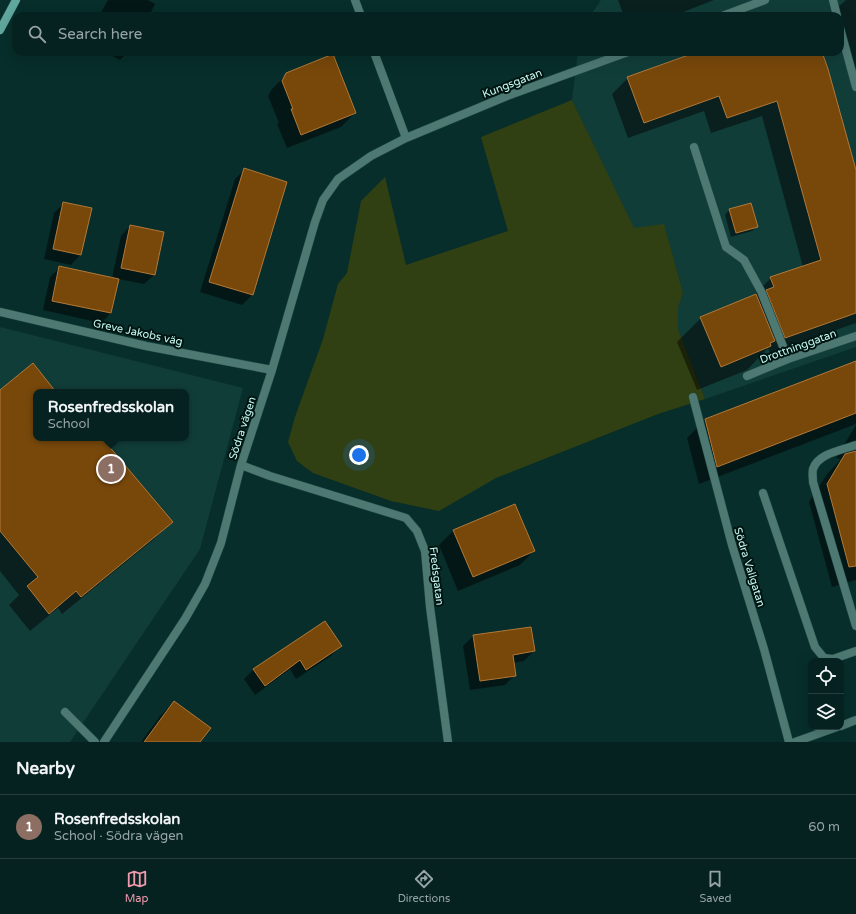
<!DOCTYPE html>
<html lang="en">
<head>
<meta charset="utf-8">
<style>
	:root { --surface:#052220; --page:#0e2a29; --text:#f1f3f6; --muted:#97a4a5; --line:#263f3e; --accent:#f29aad }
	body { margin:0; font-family:"Varela Round",sans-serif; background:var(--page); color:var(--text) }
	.controls { position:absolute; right:12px; bottom:12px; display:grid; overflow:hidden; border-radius:8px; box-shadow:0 4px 16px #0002 }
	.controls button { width:36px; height:36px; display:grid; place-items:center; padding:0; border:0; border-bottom:1px solid var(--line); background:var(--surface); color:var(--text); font:20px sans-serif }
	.you { position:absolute; left:359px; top:455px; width:14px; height:14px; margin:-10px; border:3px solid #fff; border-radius:50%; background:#1a73e8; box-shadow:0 0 0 6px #1a73e833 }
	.badge { display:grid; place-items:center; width:26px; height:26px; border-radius:50%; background:var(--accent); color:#fff; font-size:13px; font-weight:700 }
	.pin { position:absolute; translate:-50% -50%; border:2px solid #fff; box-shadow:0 1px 4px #0006 }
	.popup { position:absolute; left:33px; top:389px; width:156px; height:52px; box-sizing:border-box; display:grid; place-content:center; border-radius:8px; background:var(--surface); filter:drop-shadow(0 1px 3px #0005); font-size:13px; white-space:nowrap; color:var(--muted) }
	.popup b { font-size:15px; color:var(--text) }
	.popup::after { content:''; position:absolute; left:50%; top:100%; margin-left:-8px; border:8px solid transparent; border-top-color:var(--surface) }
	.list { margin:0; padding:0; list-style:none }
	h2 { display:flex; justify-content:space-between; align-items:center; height:52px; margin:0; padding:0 16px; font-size:17px }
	h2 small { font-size:13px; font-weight:400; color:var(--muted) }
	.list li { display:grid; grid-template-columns:26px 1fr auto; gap:12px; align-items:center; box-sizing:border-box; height:64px; padding:0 16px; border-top:1px solid var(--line) }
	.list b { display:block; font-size:15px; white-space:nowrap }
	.list p { margin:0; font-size:13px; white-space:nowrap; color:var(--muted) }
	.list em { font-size:13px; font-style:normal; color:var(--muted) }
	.icon { flex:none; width:22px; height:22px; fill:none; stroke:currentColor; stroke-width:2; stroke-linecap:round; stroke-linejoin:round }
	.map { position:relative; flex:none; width:856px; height:742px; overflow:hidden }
	.search { position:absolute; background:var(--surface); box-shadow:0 4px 16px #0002; left:12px; right:12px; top:12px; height:44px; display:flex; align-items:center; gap:10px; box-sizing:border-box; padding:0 14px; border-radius:12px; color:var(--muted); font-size:15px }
	.sheet { height:116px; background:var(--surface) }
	nav { display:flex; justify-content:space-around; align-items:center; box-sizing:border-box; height:56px; border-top:1px solid var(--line); background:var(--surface); font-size:11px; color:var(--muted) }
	nav a { display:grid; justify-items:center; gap:2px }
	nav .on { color:var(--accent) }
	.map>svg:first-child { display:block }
	.built { fill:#113d39; fill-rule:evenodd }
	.green { fill:#314013 }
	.shadow { fill:#0007 }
	.building { fill:#78480b; stroke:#b27838 }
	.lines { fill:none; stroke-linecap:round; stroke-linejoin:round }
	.lane-casing { stroke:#224b46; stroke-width:9 }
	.street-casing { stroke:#224b46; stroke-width:9 }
	.secondary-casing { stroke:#224b46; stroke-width:9 }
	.lane { stroke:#4e7973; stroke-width:8 }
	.street { stroke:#4e7973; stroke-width:8 }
	.secondary { stroke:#60a79e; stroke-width:8 }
	.labels { text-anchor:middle; stroke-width:4; stroke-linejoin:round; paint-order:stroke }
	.street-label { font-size:11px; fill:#c6faf3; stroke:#001512 }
</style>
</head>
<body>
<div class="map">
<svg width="856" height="742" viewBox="0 0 856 742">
	<rect width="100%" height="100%" fill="#072e2a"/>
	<path class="built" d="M601 0H856V347L705 399 678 329V308L683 293 664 225 634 229 572 100 578 52H840V16H590Z
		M0 327 243 388 200 549 70 742H0ZM36 392H186V438H36Z"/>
	<path class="green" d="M572 100 634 228 664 224 683 293 678 308V329L705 399 658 414 496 478 439 511 391 501 313 473 297 461 288 442 295 417 323 339 338 284 347 273 361 201 385 177 406 265 508 231 481 137Z"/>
	<path class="shadow" d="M108 0H148L155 4 149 16H99Z
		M618 0H714L673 16H624Z
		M846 0H856V80L837 8Z
		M806 13 808 16H798Z
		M105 52H128L120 60Z
		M700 52H821L856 174V323L770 353 768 348 747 370 697 390 677 342 701 318 756 295 755 294 771 278 803 267 762 116 711 133 704 111 628 138 612 94 628 78Z
		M287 74 355 113 341 127 287 148 277 124 279 123 268 96 272 89Z
		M244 170 286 182 252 295 242 305 200 292 235 179Z
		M64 203 80 255 71 265 44 259 54 213Z
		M750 204 757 227 752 231 731 237 725 215 729 210Z
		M130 226 154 275 144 284 118 279 111 313 101 323 43 310 50 277 60 267 112 278 121 236Z
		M856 362V424L699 484 687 438 705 420Z
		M0 391 55 392H36V438H101L171 522 153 540 62 614 58 608 30 631 9 605 19 595 0 571Z
		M856 425V580L832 587 809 502 827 474 841 459 836 458Z
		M515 506 534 551 520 565 458 591 439 545 453 531Z
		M473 636 534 651 524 661 513 663 515 675 505 685 470 690 463 646Z
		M340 646 331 656 296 679 290 669 255 695 244 679 253 670Z
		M174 702 199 742H141L160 716Z"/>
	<path class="building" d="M697 52H822L828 69 856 170V313L785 338 766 290 774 287 770 277 821 260 777 101 727 118 719 96 644 123 627 77Z
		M333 54 356 113 301 135 291 109H293L282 81 286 73Z
		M244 168 287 182 253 295 209 282Z
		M63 202 92 208 81 255 53 249Z
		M751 203 758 227 736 233 729 209Z
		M130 225 164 232 155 275 121 268Z
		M59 266 119 279 111 313 52 301Z
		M756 294 775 341 770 343 771 346 721 367 700 317Z
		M856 361V413L717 467 705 419Z
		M33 363 56 392H36V438H102L173 522 81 597 76 591 49 614 27 586 38 577 0 531V390Z
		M856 451V566L849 567 827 484 845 454Z
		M515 504 535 551 473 577 453 530Z
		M325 621 342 646 306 670 300 660 265 686 253 669Z
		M531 627 535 651 513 655 516 676 480 681 473 635Z
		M174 701 211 728 200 742H144Z"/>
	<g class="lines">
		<g class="lane-casing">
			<path id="lane" d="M856 445C843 450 818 453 813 469 812 473 813 478 813 482L856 626
				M763 493 815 647 824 658 833 659 856 651
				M65 712 95 742"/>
		</g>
		<g class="street-casing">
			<path id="street" d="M355 0 361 16
				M833 0 837 16
				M722 16 765 0
				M840 28 856 87
				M374 52 406 138
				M694 147 726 247 744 260 761 291 788 359
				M0 312 146 346 272 370
				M747 376 788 359 856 336
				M693 397 732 545 764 649 789 742
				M241 465 270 476 406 518 417 531 425 551 430 607 448 742
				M841 726 856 720
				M104 742 185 619 205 584 221 543 241 465 272 370 315 222 323 200 338 179 371 156 406 138 507 96 628 52
				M795 742 837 727"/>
		</g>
		<g class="secondary-casing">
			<path id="secondary" d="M0 30 16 0"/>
		</g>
		<use href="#lane" class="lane"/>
		<use href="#street" class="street"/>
		<use href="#secondary" class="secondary"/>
	</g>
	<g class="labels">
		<g class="street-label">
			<text transform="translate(512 83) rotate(-21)" y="4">Kungsgatan</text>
			<text transform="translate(138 332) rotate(12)" y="4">Greve Jakobs väg</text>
			<text transform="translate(798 346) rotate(-20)" y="4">Drottninggatan</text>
			<text transform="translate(242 428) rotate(-72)" y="4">Södra vägen</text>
			<text transform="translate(750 567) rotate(73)" y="4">Södra Vallgatan</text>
			<text transform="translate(437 576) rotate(83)" y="4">Fredsgatan</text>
		</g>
	</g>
</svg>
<div class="controls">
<button><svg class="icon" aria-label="locate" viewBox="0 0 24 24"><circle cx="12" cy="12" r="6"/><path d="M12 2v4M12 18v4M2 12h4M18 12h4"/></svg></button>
<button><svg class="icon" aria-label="layers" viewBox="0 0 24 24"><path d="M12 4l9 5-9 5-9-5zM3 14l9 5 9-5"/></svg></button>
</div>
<div class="you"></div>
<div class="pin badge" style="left:111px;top:469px;background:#8d6e63">1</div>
<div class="popup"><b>Rosenfredsskolan</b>School</div>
<div class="search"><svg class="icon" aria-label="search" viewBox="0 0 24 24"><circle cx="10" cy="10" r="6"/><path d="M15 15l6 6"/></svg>Search here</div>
</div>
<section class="sheet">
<h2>Nearby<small></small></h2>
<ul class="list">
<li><span class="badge" style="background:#8d6e63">1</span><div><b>Rosenfredsskolan</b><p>School · Södra vägen</p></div><em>60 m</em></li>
</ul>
</section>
<nav>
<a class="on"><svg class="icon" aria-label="map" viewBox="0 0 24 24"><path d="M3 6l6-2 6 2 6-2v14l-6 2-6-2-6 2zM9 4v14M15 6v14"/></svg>Map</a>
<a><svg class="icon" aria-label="directions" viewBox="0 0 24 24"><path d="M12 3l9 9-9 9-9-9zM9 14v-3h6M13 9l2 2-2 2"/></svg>Directions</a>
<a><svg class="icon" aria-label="saved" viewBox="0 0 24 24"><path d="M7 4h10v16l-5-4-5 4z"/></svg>Saved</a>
</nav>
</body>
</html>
